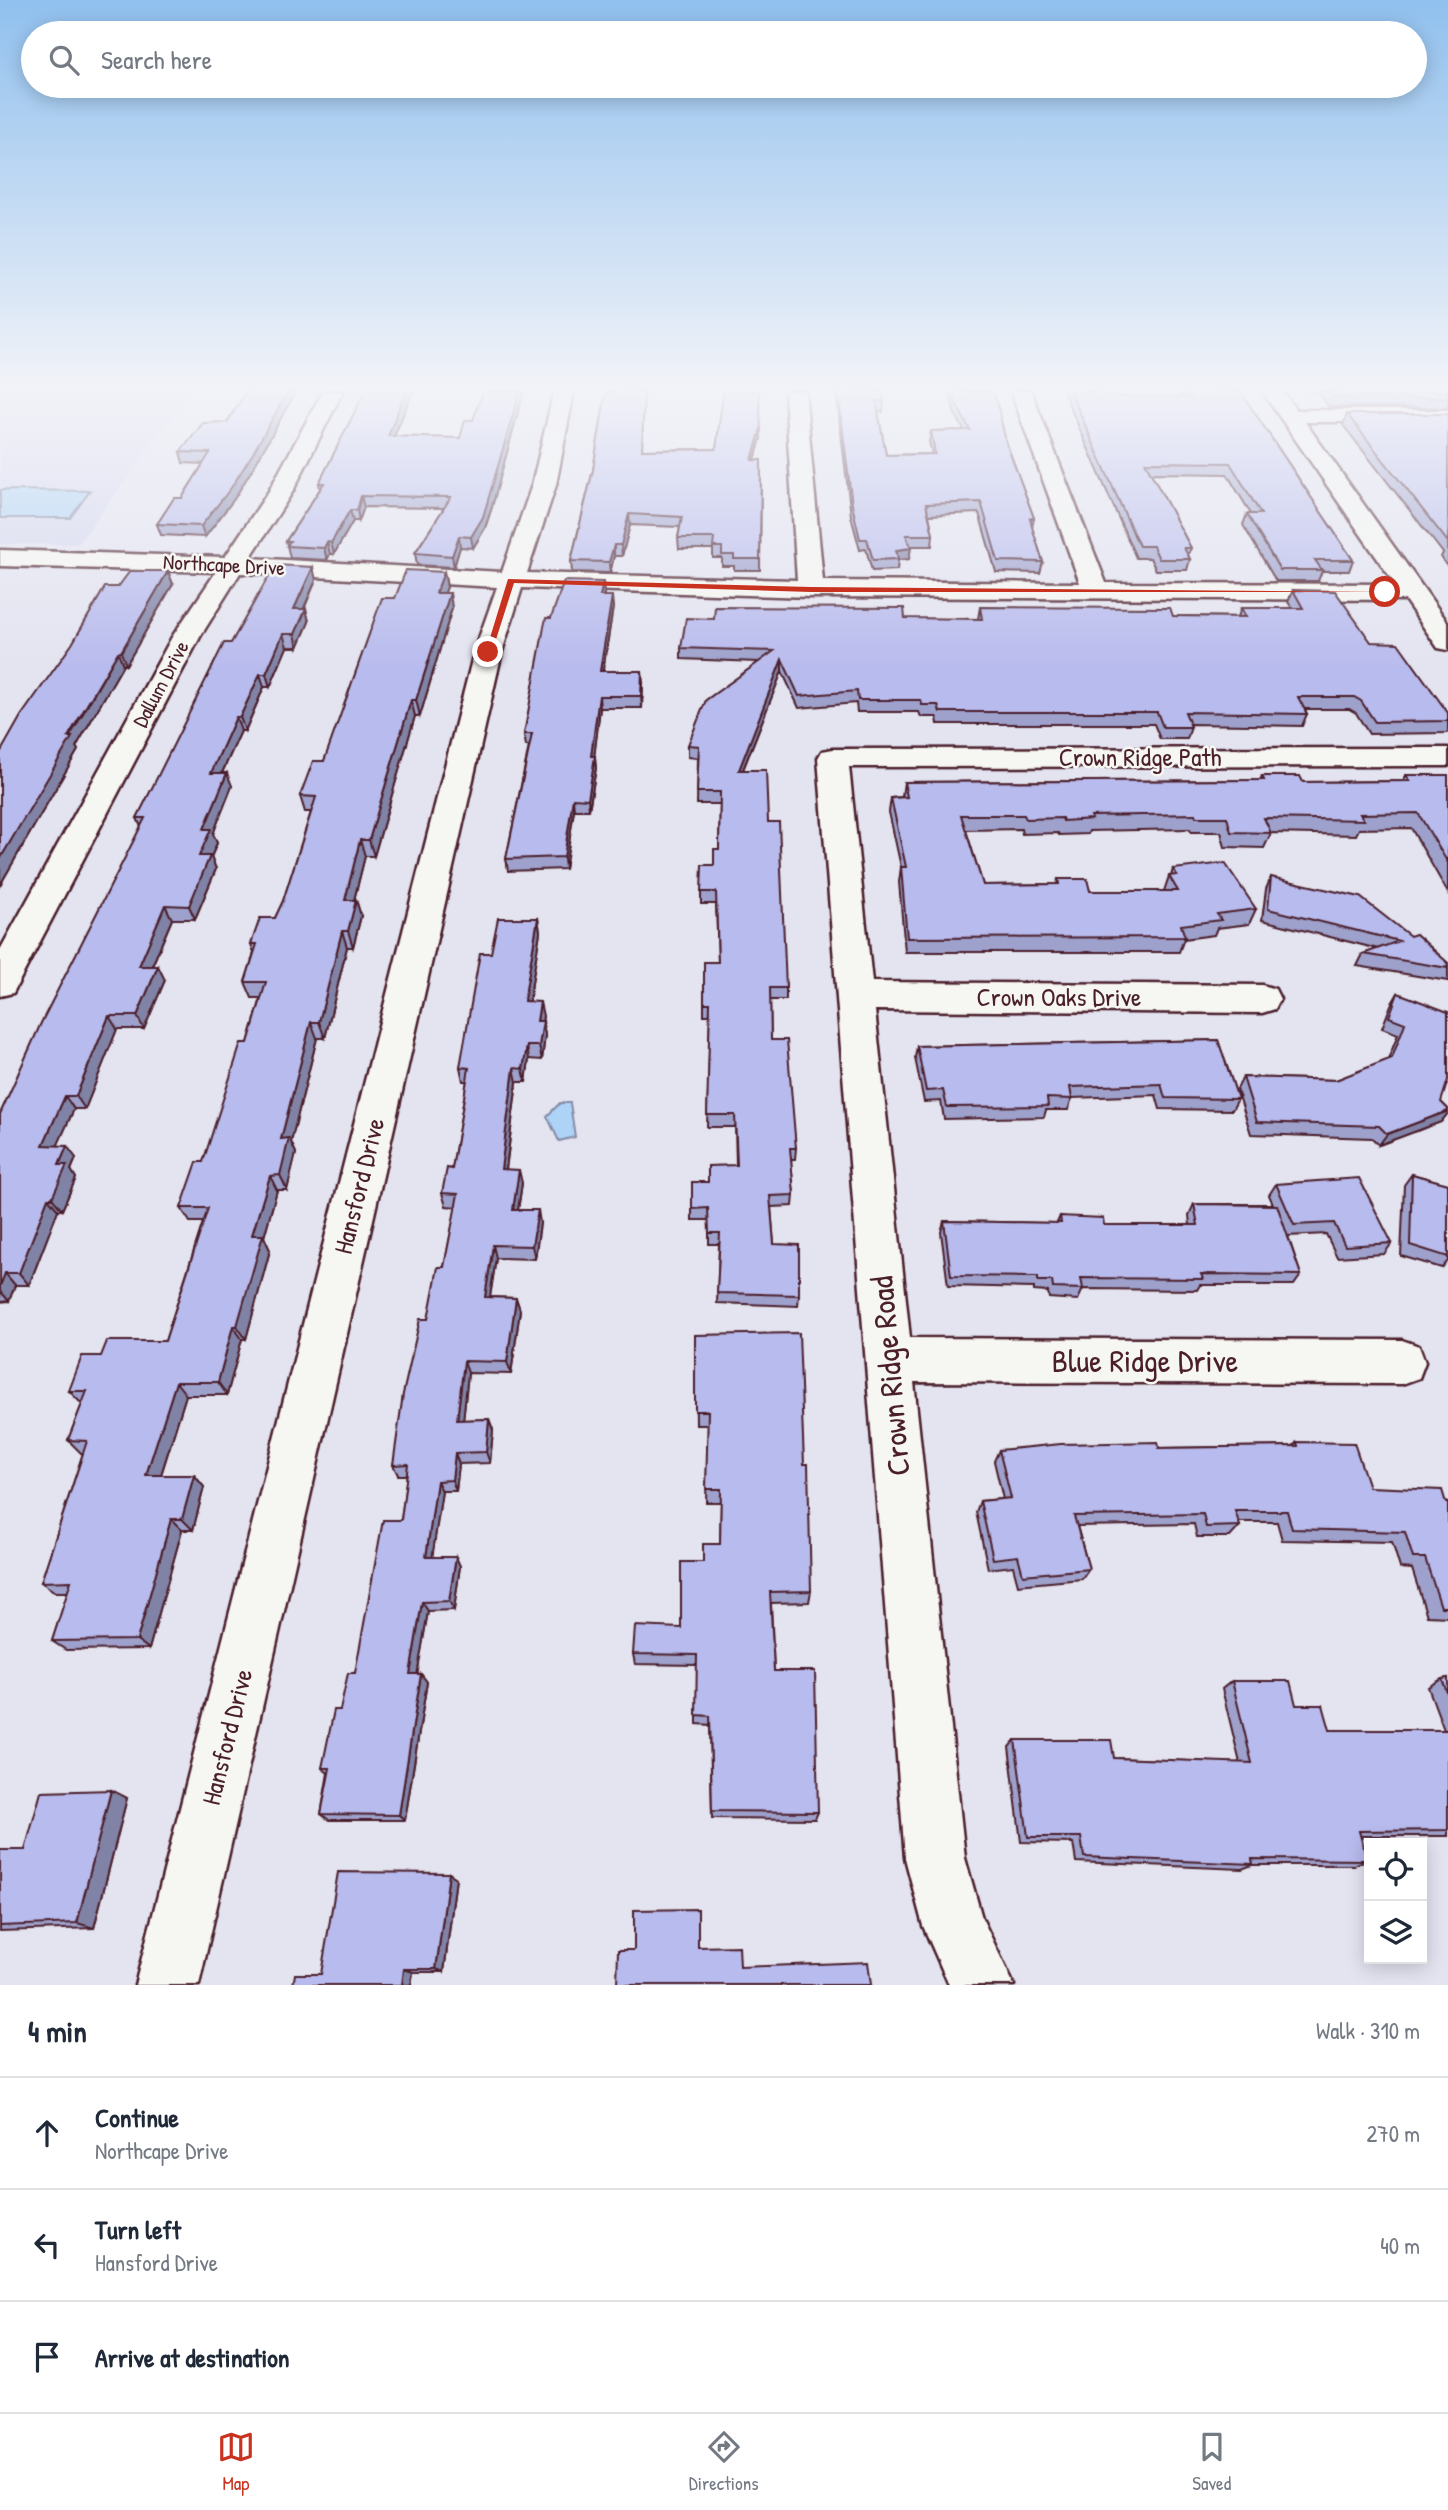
<!DOCTYPE html>
<html lang="en">
<head>
<meta charset="utf-8">
<style>
	:root { --surface:#fff; --page:#f2f2f3; --text:#1f2937; --muted:#747a83; --line:#e0e1e3; --accent:#c8321e }
	body { margin:0; font-family:"Patrick Hand",sans-serif; background:var(--page); color:var(--text) }
	.controls { position:absolute; right:21px; bottom:21px; display:grid; overflow:hidden; border-radius:0px; box-shadow:0 4px 18px #0003 }
	.controls button { width:63px; height:63px; display:grid; place-items:center; padding:0; border:0; border-bottom:2px solid var(--line); background:var(--surface); color:var(--text); font:35px sans-serif }
	.stop { position:absolute; width:21px; height:21px; margin:-16px; border:5px solid #c8321e; border-radius:50%; background:#fff }
	.stop.end { background:#c8321e; border-color:#fff; box-shadow:0 2px 7px #0008 }
	.list { margin:0; padding:0; list-style:none }
	h2 { display:flex; justify-content:space-between; align-items:center; height:91px; margin:0; padding:0 28px; font-size:30px }
	h2 small { font-size:23px; font-weight:400; color:var(--muted) }
	.list li { display:grid; grid-template-columns:46px 1fr auto; gap:21px; align-items:center; box-sizing:border-box; height:112px; padding:0 28px; border-top:2px solid var(--line) }
	.list b { display:block; font-size:26px; white-space:nowrap }
	.list p { margin:0; font-size:23px; white-space:nowrap; color:var(--muted) }
	.list em { font-size:23px; font-style:normal; color:var(--muted) }
	.icon { flex:none; width:38px; height:38px; fill:none; stroke:currentColor; stroke-width:2; stroke-linecap:round; stroke-linejoin:round }
	.map { position:relative; flex:none; width:1448px; height:1985px; overflow:hidden }
	.search { position:absolute; background:var(--surface); box-shadow:0 4px 18px #0003; left:21px; right:21px; top:21px; height:77px; display:flex; align-items:center; gap:18px; box-sizing:border-box; padding:0 24px; border-radius:38px; color:var(--muted); font-size:26px }
	.sheet { height:427px; background:var(--surface) }
	nav { display:flex; justify-content:space-around; align-items:center; box-sizing:border-box; height:98px; border-top:2px solid var(--line); background:var(--surface); font-size:19px; color:var(--muted) }
	nav a { display:grid; justify-items:center; gap:4px }
	nav .on { color:var(--accent) }
	.map>svg:first-child { display:block }
	.built { fill:#d6d8ef }
	.water { fill:#add3f6; stroke:#858ba5; stroke-width:2 }
	.lines { fill:none; stroke-linecap:round; stroke-linejoin:round }
	.minor-casing { stroke:#4a1f2b; stroke-width:5 }
	.minor { fill:#f6f6f2; fill-rule:evenodd }
	.wall { fill:#9ea1cc; stroke:#4a1f2b; stroke-width:2 }
	.shaded-wall { fill:#8183a6; stroke:#4a1f2b; stroke-width:2 }
	.building { fill:#b8bbed; stroke:#4a1f2b; stroke-width:2 }
	.route { fill:#c8321e }
	.labels { text-anchor:middle; stroke-width:5; stroke-linejoin:round; paint-order:stroke }
	.far-street-label { font-size:21px; fill:#4a1f2b; stroke:#f6f6f2 }
	.street-label { font-size:26px; fill:#4a1f2b; stroke:#f6f6f2 }
	.near-street-label { font-size:32px; fill:#4a1f2b; stroke:#f6f6f2 }
</style>
</head>
<body>
<div class="map">
<svg width="1448" height="1985" viewBox="0 0 1448 1985">
	<rect width="100%" height="100%" fill="#e3e4f0"/>
	<filter id="ink" filterUnits="userSpaceOnUse"><feTurbulence type="fractalNoise" baseFrequency=".0143" numOctaves="2"/><feDisplacementMap in="SourceGraphic" scale="14" xChannelSelector="R" yChannelSelector="G"/><feConvolveMatrix kernelMatrix="1 2 1 2 8 2 1 2 1" color-interpolation-filters="sRGB"/></filter>
	<g filter="url(#ink)">
		<path class="built" d="M0 391H192L78 544H0Z"/>
		<path class="water" d="M0 490 90 491 70 518H0Z
			M560 1103H570L575 1137 559 1141 547 1116Z"/>
		<g class="lines">
			<g class="minor-casing">
				<path id="minor" d="M323 391H343L293 491 250 558 502 572 532 485 554 391H574L556 485 527 573 797 580 785 391H805L823 581 1080 583 1011 391H1031L1106 583 1395 584 1262 391H1282L1296 410H1448V422H1305L1448 623V650L1438 648 1405 600 811 597 522 588 502 652 199 1985H135L474 652 497 587 240 573 200 637 13 993 0 996V950L172 637 216 572 0 566V550L225 557 269 491Z
					M1448 748V766L849 767 872 982 1262 985 1275 989 1280 999 1275 1009 1262 1013 875 1010 910 1338 1402 1340 1419 1346 1425 1362 1419 1378 1402 1384 914 1382 965 1858 982 1918 1014 1985H949L923 1926 905 1858 818 758 822 751 833 749Z"/>
			</g>
			<use href="#minor" class="minor"/>
		</g>
		<path class="wall" d="M247 391H296L256 463 234 499 205 537 161 535 157 524 182 498 203 464 183 463 180 452 227 422Z
			M413 391 394 436 492 507 485 528 473 548 460 547 454 567 417 565 415 553 444 508 364 507 359 521H353L334 554H330L327 560 290 558 286 541 320 489 319 483Z
			M606 391H644L642 450 716 449 761 428V438L755 460H761L760 570H734V566H722V558H713V549H679L678 538 680 527 630 525 622 556H614L610 573 572 572 571 561 593 470Z
			M836 391H882L884 401 883 412 878 411 886 455 932 454 929 442 931 431 964 430 954 412 950 391H993L1006 442 1034 518 1032 528 1043 562 1040 573 996 572 979 513 929 515 933 535 932 546H910L909 559 898 560 897 570 872 571 866 549 860 550 851 516Z
			M1063 391H1107L1109 396 1182 398 1178 391H1240L1353 560 1349 571H1322L1318 581H1276L1243 525 1247 514H1251L1227 474 1150 473 1191 548 1188 555 1190 559 1187 570H1156L1150 558H1136Z
			M1307 391H1448V408L1329 407 1317 392H1308Z
			M1347 414H1448V567L1441 557 1443 553 1343 425Z
			M444 572 447 587 444 593 452 608 420 716H415L374 856H365L354 900H356L361 916 353 947H347L325 1038H317L291 1142 296 1153 287 1190H277L264 1237 270 1250 246 1339H242L227 1395H186L161 1475H194L204 1487 193 1530H182L149 1649 66 1650 52 1641 68 1592H55L41 1582 83 1453H81L68 1440 82 1404 69 1391 101 1356 165 1341 203 1222H190L181 1208 203 1162 248 1043 261 998H252L245 982 254 953 251 944 275 918 283 901 311 812H305L300 796 324 761 395 598Z
			M316 580 304 609H306L309 622 298 647H287L270 687H264L245 731H241L222 773 232 786 213 834 217 843 211 857 216 869 195 919H172L152 966 165 980 144 1029H117L85 1109H74L57 1145 76 1158 71 1170 76 1178 62 1210H58L29 1285H15L9 1301 0 1302V1114L141 827 137 818 231 643Z
			M173 584 126 665H123L76 747 78 750 0 885 118 587Z
			M1293 590 1371 642 1448 713V730L1447 733 1369 734 1356 713 1349 709H1305L1307 714 1302 726 1190 724 1191 727 1187 739H1160L1154 724H938L937 717H921L919 712H857L856 703 799 708 782 671 743 770 768 822 786 988V1000H770L771 1040 796 1148 795 1159H791L794 1195 793 1206 771 1207 774 1244 799 1295 798 1306 717 1303 719 1244H709V1220H692V1182H708L736 1165 735 1127H707L710 1015H704V962H718L716 904H701V892L714 865 719 849 720 804H697L698 758 688 757V745L758 662 681 659V648L714 619H978L980 607 1173 616 1238 617 1241 608H1292L1288 602Z
			M604 593V596L613 607 603 671 643 683 642 708H600L594 756 596 768 589 810H574L565 869 508 871 506 859 529 746H526L524 734 551 618Z
			M1406 775H1448V893L1411 828 1359 829 1356 835 1271 833 1264 848 1225 847 1221 832H1191L1190 829 1089 831 1088 834 1059 835 1058 833 1022 834 1021 829 966 830 983 885 1057 884 1058 879 1090 891H1164L1169 876H1171L1173 869 1256 909 1249 924 1217 928 1214 935 1184 939 1179 952H905L899 882 901 867 889 812 891 798 902 797 904 782 1260 780 1262 776 1303 782 1403 781Z
			M1271 877 1410 936 1448 963V981L1357 966 1363 954 1378 949 1262 920 1266 889Z
			M538 918 540 932 529 1002 543 1016 542 1021 545 1035 542 1060 529 1059 526 1082H517L506 1170 522 1183 518 1210 540 1223 535 1259 496 1258 490 1297 516 1298 520 1310 511 1374 468 1373 463 1420 489 1419 493 1430 490 1463 459 1464 456 1491H442L432 1557 460 1566 454 1610 428 1611 417 1674H421L427 1682 405 1820H329L321 1814 328 1773 322 1768 340 1710 355 1673 401 1520 407 1475H398L393 1465 428 1319 444 1267 456 1207 446 1206 442 1193 452 1169 467 1081H463L460 1067 491 953Z
			M1398 993 1441 1102 1448 1109V1113L1441 1122 1379 1145 1372 1138 1251 1134 1237 1089 1243 1077 1336 1080 1388 1060 1398 1034 1382 1028 1391 1005Z
			M1218 1040 1238 1099 1232 1110 1160 1109 1156 1095 1072 1098 1068 1110H1046L1044 1117 944 1119 941 1101 924 1102 915 1058 917 1046Z
			M1412 1174 1448 1184V1261L1442 1268 1401 1256 1404 1185Z
			M1276 1184 1392 1243 1384 1254 1337 1257 1326 1234 1288 1236 1301 1275 1294 1285H1200L1197 1290 1083 1289 1078 1300 1049 1298 1048 1292 1034 1291V1288L948 1286 941 1232 944 1221 1057 1223 1060 1216 1104 1225H1190L1189 1215 1194 1204H1273L1269 1195Z
			M695 1335 811 1591 809 1602 771 1603 774 1671 818 1812 815 1819 712 1818 710 1725 697 1724V1665L635 1664 633 1654 681 1628 720 1544 721 1502H706L708 1425H696Z
			M1297 1442 1369 1487 1448 1503V1617L1427 1616 1412 1569 1400 1568 1392 1542 1282 1540 1277 1522H1238L1240 1526 1230 1537H1197L1194 1524 1077 1526 1089 1569 1082 1579 1018 1585 1013 1566 988 1569 976 1512 980 1501 1003 1499 994 1461 999 1450 1293 1446Z
			M1448 1678V1836H1361L1367 1860 1354 1865H1252L1242 1869 1076 1862 1073 1843 1021 1842 1009 1747 1015 1740 1114 1758 1240 1763 1222 1689 1232 1681 1296 1705 1330 1730H1444L1428 1687 1442 1679Z
			M111 1790 127 1798 94 1928 0 1931V1850H25Z
			M449 1873 456 1878 444 1972H413L411 1985H293L321 1974Z"/>
		<path class="shaded-wall" d="M288 391H296L256 463 234 499 205 537 201 526Z
			M406 391H413L390 446 388 436Z
			M520 391H524L492 507 485 528 473 548 471 537Z
			M761 428V438L752 470V460Z
			M361 496 364 507 359 521 357 510Z
			M350 510 353 521 334 554 331 543Z
			M629 514 630 525 622 556 621 545Z
			M459 536 460 547 454 567 452 556Z
			M327 542 330 554 327 560 324 548Z
			M614 545V556L610 573 609 562Z
			M911 548 909 559 898 560 896 550Z
			M313 567 316 580 298 622 294 609Z
			M168 571 173 584 126 665 121 652Z
			M444 572 447 587 439 608 436 593Z
			M603 582 604 593 601 607 600 596Z
			M450 593 452 608 420 716 416 700Z
			M612 596 613 607 601 683 600 671Z
			M306 609 309 622 298 647 295 634Z
			M283 634 287 647 270 687 266 674Z
			M118 652 123 665 76 747 78 750 0 885V859Z
			M782 659V671L738 782 739 770Z
			M642 671 643 683 642 708 641 696Z
			M260 674 264 687 245 731 240 717Z
			M599 696 600 708 593 767 591 756Z
			M411 700 415 716 374 856 369 840Z
			M236 717 241 731 216 786 211 773Z
			M595 756 596 768 589 810 588 799Z
			M227 773 232 786 213 834 217 843 211 857 216 869 195 919 189 906 204 829Z
			M573 798 574 810 565 869 564 857Z
			M360 840 365 856 350 916 345 900Z
			M356 900 361 916 353 947 348 931Z
			M165 905 172 919 146 980 139 966Z
			M538 918 540 932 527 1015 524 1001Z
			M342 931 347 947 325 1038 319 1022Z
			M158 966 165 980 144 1029 137 1016Z
			M540 1002 543 1016 540 1035 537 1021Z
			M109 1016 117 1029 85 1109 76 1096Z
			M543 1021 545 1035 542 1060 539 1046Z
			M311 1022 317 1038 291 1142 296 1153 287 1190 280 1175 281 1139Z
			M527 1046 529 1059 526 1082 523 1069Z
			M514 1068 517 1082 504 1183 501 1169Z
			M65 1096 74 1109 52 1158 43 1145Z
			M1448 1111V1113L1441 1122 1379 1145 1387 1134Z
			M67 1146 76 1158 71 1170 76 1178 62 1210 52 1198 59 1165Z
			M519 1170 522 1183 516 1223 513 1210Z
			M270 1176 277 1190 264 1237 270 1250 246 1339 237 1326 252 1235Z
			M48 1198 58 1210 29 1285 19 1273Z
			M538 1210 540 1223 535 1259 532 1246Z
			M493 1245 496 1258 488 1309 485 1297Z
			M5 1273 15 1285 9 1301 0 1291V1286Z
			M516 1298 520 1310 511 1374 507 1362Z
			M233 1326 242 1339 227 1395 218 1382Z
			M464 1361 468 1373 462 1431 457 1420Z
			M176 1382 186 1395 157 1487 146 1475Z
			M489 1419 493 1430 490 1463 486 1452Z
			M455 1453 459 1464 456 1491 452 1480Z
			M194 1475 204 1487 193 1530 182 1519Z
			M437 1481 442 1491 431 1566 426 1557Z
			M171 1519 182 1530 149 1649 137 1640Z
			M456 1557 460 1566 454 1610 449 1601Z
			M422 1602 428 1611 416 1682 410 1674Z
			M421 1674 427 1682 405 1820 399 1815Z
			M111 1790 127 1798 94 1928 77 1923Z
			M449 1873 456 1878 444 1972 436 1969Z
			M404 1969 413 1972 411 1985H402Z"/>
		<path class="building" d="M247 391H288L253 453 231 488 201 526 157 524 174 498H182L210 453 180 452 203 423 227 422Z
			M365 391H406L388 436 460 438 465 420H473L483 391H520L483 517 471 537 459 536 452 556 415 553 451 497 361 496 357 510H350L331 543 327 542 324 548 287 546 290 541H286L324 483H319Z
			M606 391H644L642 450 716 449 722 401 723 391H759L761 428 752 460H761L760 559H734V555H722V547H713L714 538H678L682 517 629 514 621 545H614L609 562 571 561 593 470Z
			M838 391H882L884 401H876L886 455 935 454 931 431 970 430 955 402 953 391H993L997 402 1006 442 1034 518H1030L1032 527 1043 562 998 561 981 502 926 504 933 535H906L911 548 896 550 898 559 873 560 867 539H860L852 505Z
			M1070 391H1107L1109 396 1191 398 1187 391H1240L1353 560H1315L1322 570H1280L1247 514H1261L1230 463 1145 462 1191 548H1184L1190 559H1159L1153 546H1139Z
			M1328 391H1448V398L1333 397Z
			M1347 414H1448V542Z
			M275 565 313 567 294 609H306L295 634H283L266 674H260L240 717H236L211 773H227L204 829H211L199 856H210L189 906 165 905 139 966H158L137 1016H109L76 1096H65L43 1145 67 1146 59 1165H67L52 1198H48L19 1273H5L0 1286V1114L41 1023 145 818H137L224 643H231Z
			M406 570 444 572 436 593H450L416 700H411L369 840H360L345 900H356L348 931H342L319 1022H311L281 1139 289 1138 280 1175 270 1176 252 1235H263L237 1326H233L218 1382H176L146 1475H194L182 1519H171L137 1640 52 1641 71 1581 41 1582 87 1441 68 1440 87 1391H69L82 1356H101L107 1341H165L208 1208H181L197 1162H203L241 1043H248L266 982H245L257 944H251L260 918H275L283 901 316 797 300 796 313 761H324L382 598H395Z
			M130 571H168L121 652H118L68 737H72L0 859V753L21 716 72 644 105 587H118Z
			M564 581 603 582 600 596H612L600 671H642L641 696H599L591 756H595L588 799 573 798 564 857 506 859 532 734H524L544 627 546 618H551Z
			M1293 590 1335 591 1371 642 1398 643 1448 713V721L1375 722 1361 701 1354 697H1298L1307 714 1185 712 1191 727H1163L1157 712H940L938 705H922L921 700H858L857 691 799 696 782 659 739 770H766L768 822H779L786 988H770L771 1040H787L796 1148H790L794 1195 770 1196 774 1244 799 1245V1295L717 1293 720 1233H709L708 1208 692 1209V1182H708V1166L737 1165 735 1115H707L710 1003H704V962H718L716 892H701L702 865H714V849H719L720 792H697L699 746 688 745 706 700 774 651 681 648 686 618 714 619 715 607 904 608 905 618 982 619 980 607 1170 608 1173 616 1246 617 1241 608H1303Z
			M1406 775H1448V863L1418 813 1360 814 1364 820 1264 818 1271 833 1231 832 1227 817H1196L1195 814 1091 816 1092 819 1063 821 1062 818 1026 819 1024 815H961L983 885 1059 884 1058 879H1087L1090 891H1178L1169 876 1177 875 1173 869 1225 863 1256 909 1217 914 1221 920 1181 925 1185 937 907 938 901 867H906L891 798 907 797 904 782 1264 780 1262 776H1300L1303 782 1410 781Z
			M1271 877 1360 897 1410 936 1416 934 1448 963V968L1363 954 1399 941 1268 909Z
			M498 918H538L524 1001 540 1002 537 1021H543L539 1046H527L523 1069 514 1068 501 1169 519 1170 513 1210H538L532 1246 493 1245 485 1297 516 1298 507 1362 464 1361 457 1420 489 1419 486 1452 455 1453 452 1480 437 1481 426 1557H456L449 1601 422 1602 410 1674H421L399 1815 321 1814 330 1768H322L334 1710H340L348 1673H355L383 1520H401L408 1464 393 1465 403 1394 420 1319H428L438 1267H444L458 1194 442 1193 447 1168 452 1169 469 1068 460 1067 480 953H491Z
			M1398 993 1448 1012V1080L1441 1102 1448 1109V1111L1387 1134 1379 1126 1257 1122 1243 1077 1336 1080 1392 1058 1405 1023 1389 1017Z
			M1218 1040 1238 1099 1165 1098 1161 1084 1070 1087 1072 1099 1047 1098 1048 1106 947 1107 943 1090 926 1091 917 1046Z
			M1412 1174 1448 1184V1257L1410 1245Z
			M1359 1178 1392 1243 1345 1246 1334 1223 1294 1225 1276 1184Z
			M1194 1204 1277 1205 1301 1275 1201 1274 1203 1279 1081 1278 1083 1289 1053 1288 1052 1281H1038V1277L951 1276 944 1221 1061 1223 1060 1216 1103 1218 1104 1225H1198Z
			M799 1333 804 1464H808L811 1591 770 1592 774 1671H815L818 1812 712 1811 710 1716 696 1715 697 1655 633 1654 635 1626 681 1628V1562H703V1544H720L721 1489H706L708 1411H695V1335Z
			M1158 1442 1159 1448 1298 1446 1297 1442 1354 1443 1369 1487 1442 1490 1446 1503H1448V1607H1441L1425 1558H1413L1405 1532 1292 1529 1287 1511H1235L1240 1526 1206 1527 1203 1514 1074 1516 1089 1569 1023 1575 1018 1556 993 1559 980 1501 1011 1498 999 1450 1061 1444Z
			M1448 1678V1695L1442 1679Z
			M1232 1681H1290L1296 1705H1323L1330 1730H1448V1830L1359 1831 1367 1860 1252 1859 1253 1864 1084 1857 1081 1837H1028L1015 1740H1111L1114 1758 1252 1763Z
			M111 1790 77 1923 0 1926V1850H25L41 1792Z
			M338 1872 449 1873 436 1969H404L402 1985H293L295 1974H321Z
			M698 1909V1947L739 1946 740 1967 868 1962 871 1985H617L618 1950H634V1910Z"/>
	</g>
	<linearGradient id="sky" x2="0" y2="1"><stop stop-color="#90c0ee"/><stop offset="0.58" stop-color="#f2f3f8"/><stop offset="1" stop-color="#f2f3f8" stop-opacity="0"/></linearGradient>
	<rect width="1448" height="669" fill="url(#sky)"/>
	<path class="route" d="M508 579 811 587 1389 592H811L514 583 492 652 485 654Z"/>
	<g class="labels">
		<g class="far-street-label">
			<text transform="translate(224 565) rotate(3)" y="7">Northcape Drive</text>
			<text transform="translate(161 684) rotate(-62)" y="7">Dallum Drive</text>
		</g>
		<g class="street-label">
			<text x="1140" y="766">Crown Ridge Path</text>
			<text x="1059" y="1006">Crown Oaks Drive</text>
			<text transform="translate(359 1186) rotate(-76)" y="9">Hansford Drive</text>
			<text transform="translate(227 1737) rotate(-76)" y="9">Hansford Drive</text>
		</g>
		<g class="near-street-label">
			<text x="1145" y="1372">Blue Ridge Drive</text>
			<text transform="translate(890 1376) rotate(-95)" y="11">Crown Ridge Road</text>
		</g>
	</g>
</svg>
<div class="controls">
<button><svg class="icon" aria-label="locate" viewBox="0 0 24 24"><circle cx="12" cy="12" r="6"/><path d="M12 2v4M12 18v4M2 12h4M18 12h4"/></svg></button>
<button><svg class="icon" aria-label="layers" viewBox="0 0 24 24"><path d="M12 4l9 5-9 5-9-5zM3 14l9 5 9-5"/></svg></button>
</div>
<div class="stop" style="left:1385px;top:592px"></div>
<div class="stop end" style="left:488px;top:652px"></div>
<div class="search"><svg class="icon" aria-label="search" viewBox="0 0 24 24"><circle cx="10" cy="10" r="6"/><path d="M15 15l6 6"/></svg>Search here</div>
</div>
<section class="sheet">
<h2>4 min<small>Walk · 310 m</small></h2>
<ul class="list">
<li><svg class="icon" aria-label="ahead" viewBox="0 0 24 24"><path d="M12 20V5M6 11l6-6 6 6"/></svg><div><b>Continue</b><p>Northcape Drive</p></div><em>270 m</em></li>
<li><svg class="icon" aria-label="left" viewBox="0 0 24 24"><path d="M17 20v-9H6M10 6l-5 5 5 5"/></svg><div><b>Turn left</b><p>Hansford Drive</p></div><em>40 m</em></li>
<li><svg class="icon" aria-label="arrive" viewBox="0 0 24 24"><path d="M6 21V4h12l-3 4 3 4H6"/></svg><div><b>Arrive at destination</b></div></li>
</ul>
</section>
<nav>
<a class="on"><svg class="icon" aria-label="map" viewBox="0 0 24 24"><path d="M3 6l6-2 6 2 6-2v14l-6 2-6-2-6 2zM9 4v14M15 6v14"/></svg>Map</a>
<a><svg class="icon" aria-label="directions" viewBox="0 0 24 24"><path d="M12 3l9 9-9 9-9-9zM9 14v-3h6M13 9l2 2-2 2"/></svg>Directions</a>
<a><svg class="icon" aria-label="saved" viewBox="0 0 24 24"><path d="M7 4h10v16l-5-4-5 4z"/></svg>Saved</a>
</nav>
</body>
</html>
